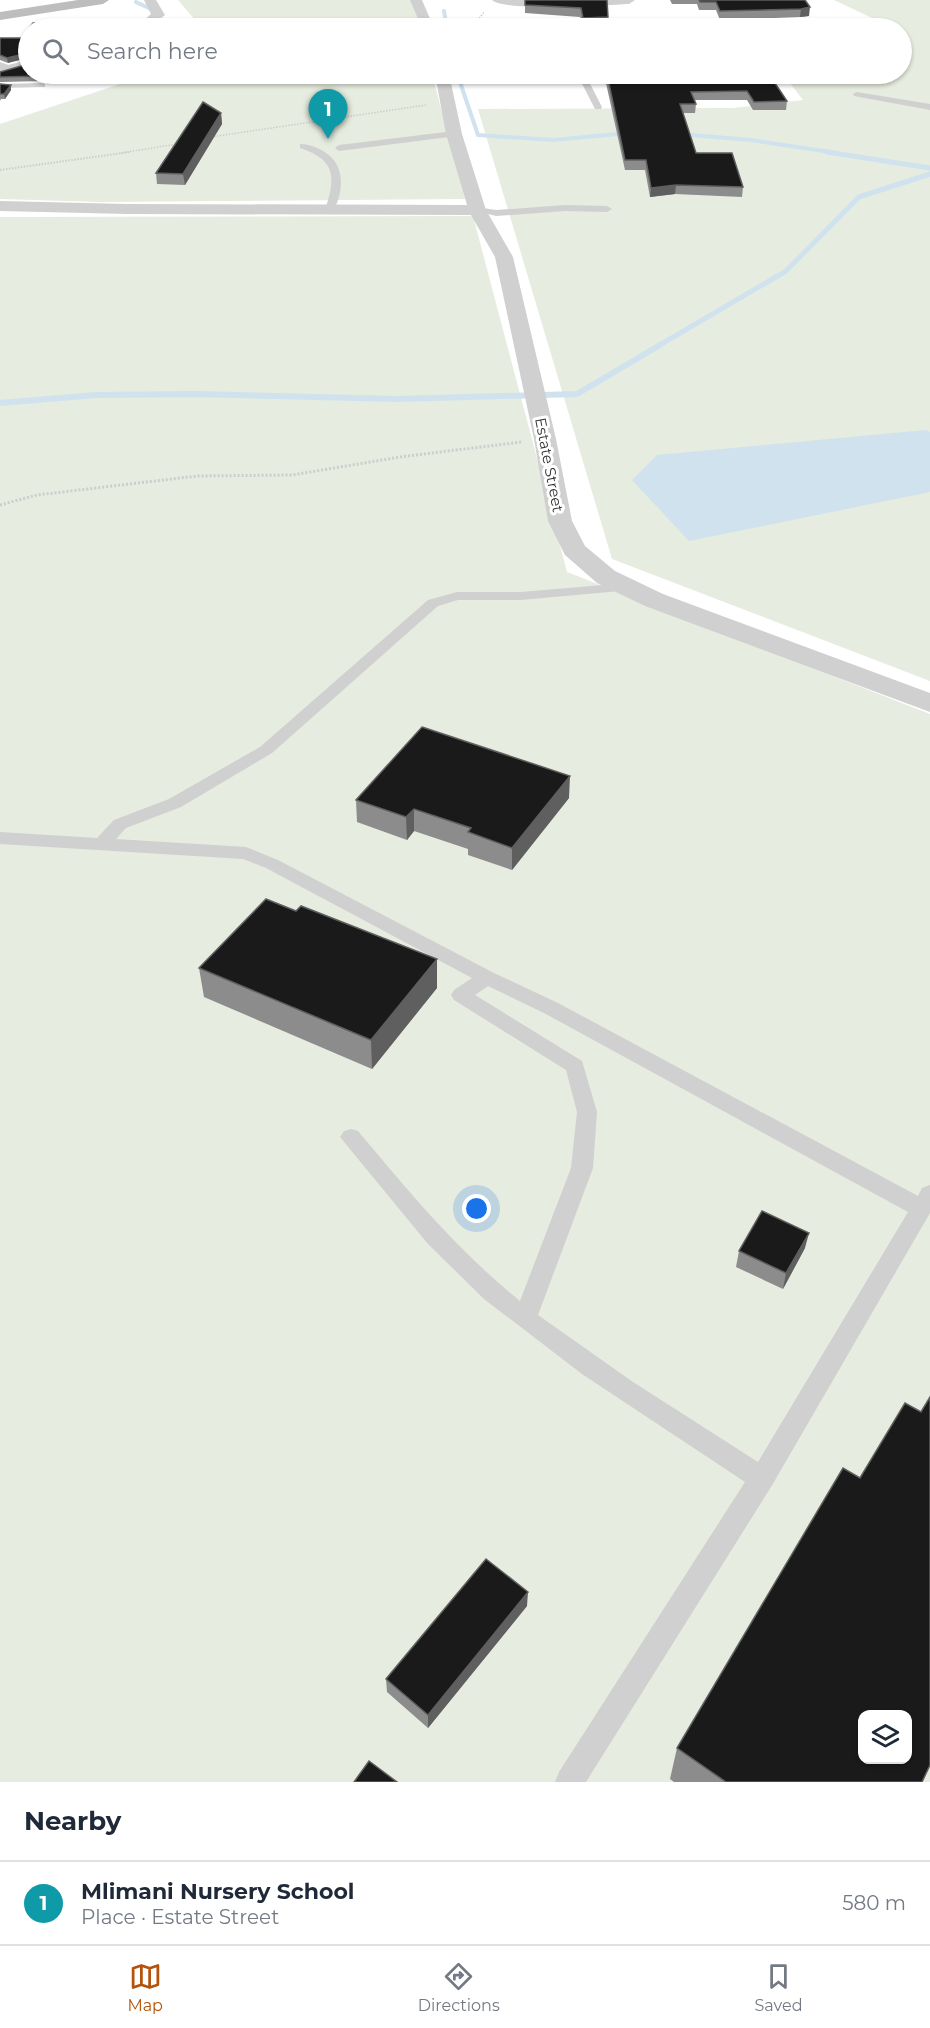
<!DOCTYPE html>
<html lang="en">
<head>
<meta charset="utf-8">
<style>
	:root { --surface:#fff; --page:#f2f2f3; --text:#1f2937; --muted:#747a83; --line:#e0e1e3; --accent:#b45309 }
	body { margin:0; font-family:Montserrat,sans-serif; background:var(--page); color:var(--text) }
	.controls { position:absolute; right:18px; bottom:18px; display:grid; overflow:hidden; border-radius:12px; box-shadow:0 2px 4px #0004 }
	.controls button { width:54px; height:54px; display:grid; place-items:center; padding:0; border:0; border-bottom:2px solid var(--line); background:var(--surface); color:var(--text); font:30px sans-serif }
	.you { position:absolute; left:477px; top:1209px; width:21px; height:21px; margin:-15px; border:4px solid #fff; border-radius:50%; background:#1a73e8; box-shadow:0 0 0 9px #1a73e833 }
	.badge { display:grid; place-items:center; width:39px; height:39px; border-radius:50%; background:var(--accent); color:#fff; font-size:20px; font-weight:700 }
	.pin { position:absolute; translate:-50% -50px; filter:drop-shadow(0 2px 3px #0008) }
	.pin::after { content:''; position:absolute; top:32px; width:21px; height:18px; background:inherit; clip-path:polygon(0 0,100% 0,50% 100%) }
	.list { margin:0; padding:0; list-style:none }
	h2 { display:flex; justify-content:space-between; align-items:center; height:78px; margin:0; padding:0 24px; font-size:26px }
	h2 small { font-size:20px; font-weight:400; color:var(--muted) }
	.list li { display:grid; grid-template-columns:39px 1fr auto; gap:18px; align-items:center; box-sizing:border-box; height:84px; padding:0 24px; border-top:2px solid var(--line) }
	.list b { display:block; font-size:22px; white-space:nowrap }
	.list p { margin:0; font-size:20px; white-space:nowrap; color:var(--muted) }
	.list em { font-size:20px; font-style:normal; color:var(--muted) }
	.icon { flex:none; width:33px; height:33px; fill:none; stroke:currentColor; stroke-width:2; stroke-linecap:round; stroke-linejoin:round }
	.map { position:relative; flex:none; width:930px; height:1782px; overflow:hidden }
	.search { position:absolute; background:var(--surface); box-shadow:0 2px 4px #0004; left:18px; right:18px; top:18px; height:66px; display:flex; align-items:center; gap:15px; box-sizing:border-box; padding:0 21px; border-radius:33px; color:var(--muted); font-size:22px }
	.sheet { height:162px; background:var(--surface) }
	nav { display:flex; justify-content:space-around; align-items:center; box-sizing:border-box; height:84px; border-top:2px solid var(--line); background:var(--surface); font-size:16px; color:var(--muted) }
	nav a { display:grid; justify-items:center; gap:3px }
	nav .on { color:var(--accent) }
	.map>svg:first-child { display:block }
	.green { fill:#e6ecdf; fill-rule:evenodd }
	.water { fill:#cfe2ee }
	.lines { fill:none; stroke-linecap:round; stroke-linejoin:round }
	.stream-far2 { stroke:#cfe2ee; stroke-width:4 }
	.stream-far1 { stroke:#cfe2ee; stroke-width:5 }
	.stream { stroke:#cfe2ee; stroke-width:6 }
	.path-far2 { stroke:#cdcdcd; stroke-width:1.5; stroke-dasharray:1.5 1.5; stroke-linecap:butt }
	.path-far1 { stroke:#cdcdcd; stroke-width:2; stroke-dasharray:1.5 1.5; stroke-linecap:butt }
	.path { stroke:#cdcdcd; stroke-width:3; stroke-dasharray:2 2; stroke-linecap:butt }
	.lane { fill:#d0d0d0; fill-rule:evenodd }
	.street { fill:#d0d0d0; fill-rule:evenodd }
	.secondary { fill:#bdbdbd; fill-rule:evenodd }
	.wall { fill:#8c8c8c }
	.shaded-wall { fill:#5f5f5f }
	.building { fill:#1a1a1a; stroke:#5f5f5f; stroke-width:1.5; fill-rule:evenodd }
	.labels { text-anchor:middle; stroke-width:6; stroke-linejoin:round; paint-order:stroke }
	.far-street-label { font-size:15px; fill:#333; stroke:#fff }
</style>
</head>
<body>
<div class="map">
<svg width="930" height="1782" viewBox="0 0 930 1782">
	<rect width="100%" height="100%" fill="#fff"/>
	<path class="green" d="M178 0H413L421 28H202Z
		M834 0H930V681L612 559 478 109 733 108 803 100 783 74H902V28H882L891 27Z
		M150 74H432L465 199 101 202 0 199V124Z
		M473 216 567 572 930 714V1782H0V217ZM862 1714H908V1760H862Z"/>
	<path class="water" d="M926 430 930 432V492L689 541 632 480 657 455Z"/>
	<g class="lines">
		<path class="stream-far2" d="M136 2 153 10 155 14 152 20 137 28
			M444 11 447 28
			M153 27 159 28
			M461 85 478 135 553 140 629 133
			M679 134 751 140 837 153"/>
		<path class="stream-far1" d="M827 152 930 168
			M658 346 786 271 859 197 930 174"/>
		<path class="stream" d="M0 403 96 395 196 394 398 399 577 394 660 345"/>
		<path class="path-far2" d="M472 28 484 12
			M211 137 426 105
			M121 153 177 144"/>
		<path class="path-far1" d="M0 170 130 152"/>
		<path class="path" d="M0 505 37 495 197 476 292 475 400 457 521 442"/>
		<path class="lane" d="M0 62 14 67 15 69 11 71 0 67Z
			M557 74H585L602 107 601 109H595L578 76 515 82 444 83 440 81 444 79 515 78Z
			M42 83H45V87L0 88V84Z
			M857 92 930 104V110L854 96 853 94Z
			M454 131 458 134 457 136 339 151 335 148 339 145Z
			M300 144C308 144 316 147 323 151 346 164 344 191 333 212L325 210C336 177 336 160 300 148Z
			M565 205 607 206 612 209 607 212 565 211 496 216 472 210 477 207 496 210Z
			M626 583 633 587 631 590 521 600H458L438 606 272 753 181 807 126 828 116 839 246 847 278 860 494 973 558 1003 918 1196 922 1188 930 1185V1213L771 1487 586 1782H555L559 1772 745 1482 582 1374 484 1299 428 1244 340 1137 344 1131 351 1129 358 1131C409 1192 458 1251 520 1301L571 1168 577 1112 566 1070 454 1000 451 995 454 990 472 978 266 868 243 859 0 844V832L97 838 114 820 169 799 260 747 428 600 457 592H521ZM488 986 544 1013 908 1212 758 1462 633 1382 538 1315 593 1168 597 1112 582 1061 475 995Z"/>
		<path class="street" d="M144 0H156L165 15 149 28H135L151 14Z
			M410 0H422L434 28H422Z
			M492 0H635L629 4C606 5 505 12 492 0Z
			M28 60V68L0 76V67Z
			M435 74H449L462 134 486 210 513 257 556 439 572 521 585 546 615 571 663 594 930 693V712L645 606 597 583 565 555 548 521 534 439 495 257 471 215 127 214 0 211V201L127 204 467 205 446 134Z"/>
		<path class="secondary" d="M78 0H109L103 4 0 20V12Z"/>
	</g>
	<path class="wall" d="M525 0H607L608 17V26H583L580 17 525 13Z
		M670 0H805L809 16 800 17 720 20 716 10H699L697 4H672Z
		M0 38H24L8 63 0 60Z
		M0 72 82 74 74 84H47L45 81 0 82Z
		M604 74H769L787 101 786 110H753L747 100H695L696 104 695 113H683L696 153 743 187 742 197 675 194 650 197 645 170H625Z
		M0 84 11 90 5 99H1L0 101Z
		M221 113 222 124 185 185 157 184 156 173Z
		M569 798 512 870 468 855V849L414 831 407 840 357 822 356 800Z
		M199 968 437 988 372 1069 204 997Z
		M805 1248 783 1289 736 1267 739 1251Z
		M921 1412 922 1782H674L670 1779 677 1748 860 1478Z
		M527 1606 428 1728 387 1692 386 1679Z"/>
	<path class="shaded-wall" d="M810 7 809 16 800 17 801 9Z
		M85 19V24L83 28H80Z
		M28 53V58L8 63 7 58Z
		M77 74H82L74 84 73 79Z
		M11 85V90L5 99 4 94Z
		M221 113 222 124 185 185 183 174Z
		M676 185 675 194 650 197 651 188Z
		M570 776 569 798 512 870V848Z
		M414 809V831L407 840 406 817Z
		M437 959V988L372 1069 371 1040Z
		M809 1233 805 1248 783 1289 786 1273Z
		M528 1592 527 1606 428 1728V1715Z"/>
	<path class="building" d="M525 0H607L608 17 583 18 581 8 525 5Z
		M699 0H805L810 7 801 9 720 11 716 2H700Z
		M85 19 80 28H29L33 23H54L56 20Z
		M28 30V53L7 58 0 55V38H24Z
		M28 64V74H77L73 79 46 78 44 76 0 77V72Z
		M607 74H769L787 101 754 102 747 91 691 92 696 104H680L696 153H732L743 187 676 185 651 188 646 160H625Z
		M0 84 11 85 4 94H0Z
		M203 102 221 113 183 174 156 173Z
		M422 727 570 776 512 848 468 832 471 828 414 809 406 817 356 800Z
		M266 899 296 911 301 906 437 959 371 1040 199 968Z
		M762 1211 809 1233 786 1273 739 1251Z
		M930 1397V1765L922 1782H726L677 1748 843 1468 860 1478 905 1403 921 1412ZM862 1714H908V1760H862Z
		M486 1559 528 1592 428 1715 386 1679Z
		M369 1761 397 1782H354Z"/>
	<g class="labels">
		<g class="far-street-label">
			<text transform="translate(549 465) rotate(79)" y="5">Estate Street</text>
		</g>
	</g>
</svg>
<div class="controls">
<button><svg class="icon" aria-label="layers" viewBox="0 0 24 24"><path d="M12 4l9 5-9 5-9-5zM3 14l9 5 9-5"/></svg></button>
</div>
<div class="you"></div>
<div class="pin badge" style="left:328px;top:139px;background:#0f9aa8">1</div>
<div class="search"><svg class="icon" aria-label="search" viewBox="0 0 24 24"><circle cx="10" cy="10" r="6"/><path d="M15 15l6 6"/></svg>Search here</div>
</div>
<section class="sheet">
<h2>Nearby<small></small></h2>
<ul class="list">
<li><span class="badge" style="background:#0f9aa8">1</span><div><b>Mlimani Nursery School</b><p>Place · Estate Street</p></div><em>580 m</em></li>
</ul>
</section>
<nav>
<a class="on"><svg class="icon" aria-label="map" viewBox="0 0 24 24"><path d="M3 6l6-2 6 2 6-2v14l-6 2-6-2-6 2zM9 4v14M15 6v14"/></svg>Map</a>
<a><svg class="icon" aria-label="directions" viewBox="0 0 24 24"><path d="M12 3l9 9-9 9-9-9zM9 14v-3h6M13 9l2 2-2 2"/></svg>Directions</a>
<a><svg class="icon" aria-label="saved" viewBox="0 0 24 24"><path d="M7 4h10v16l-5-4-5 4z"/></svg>Saved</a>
</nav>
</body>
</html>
